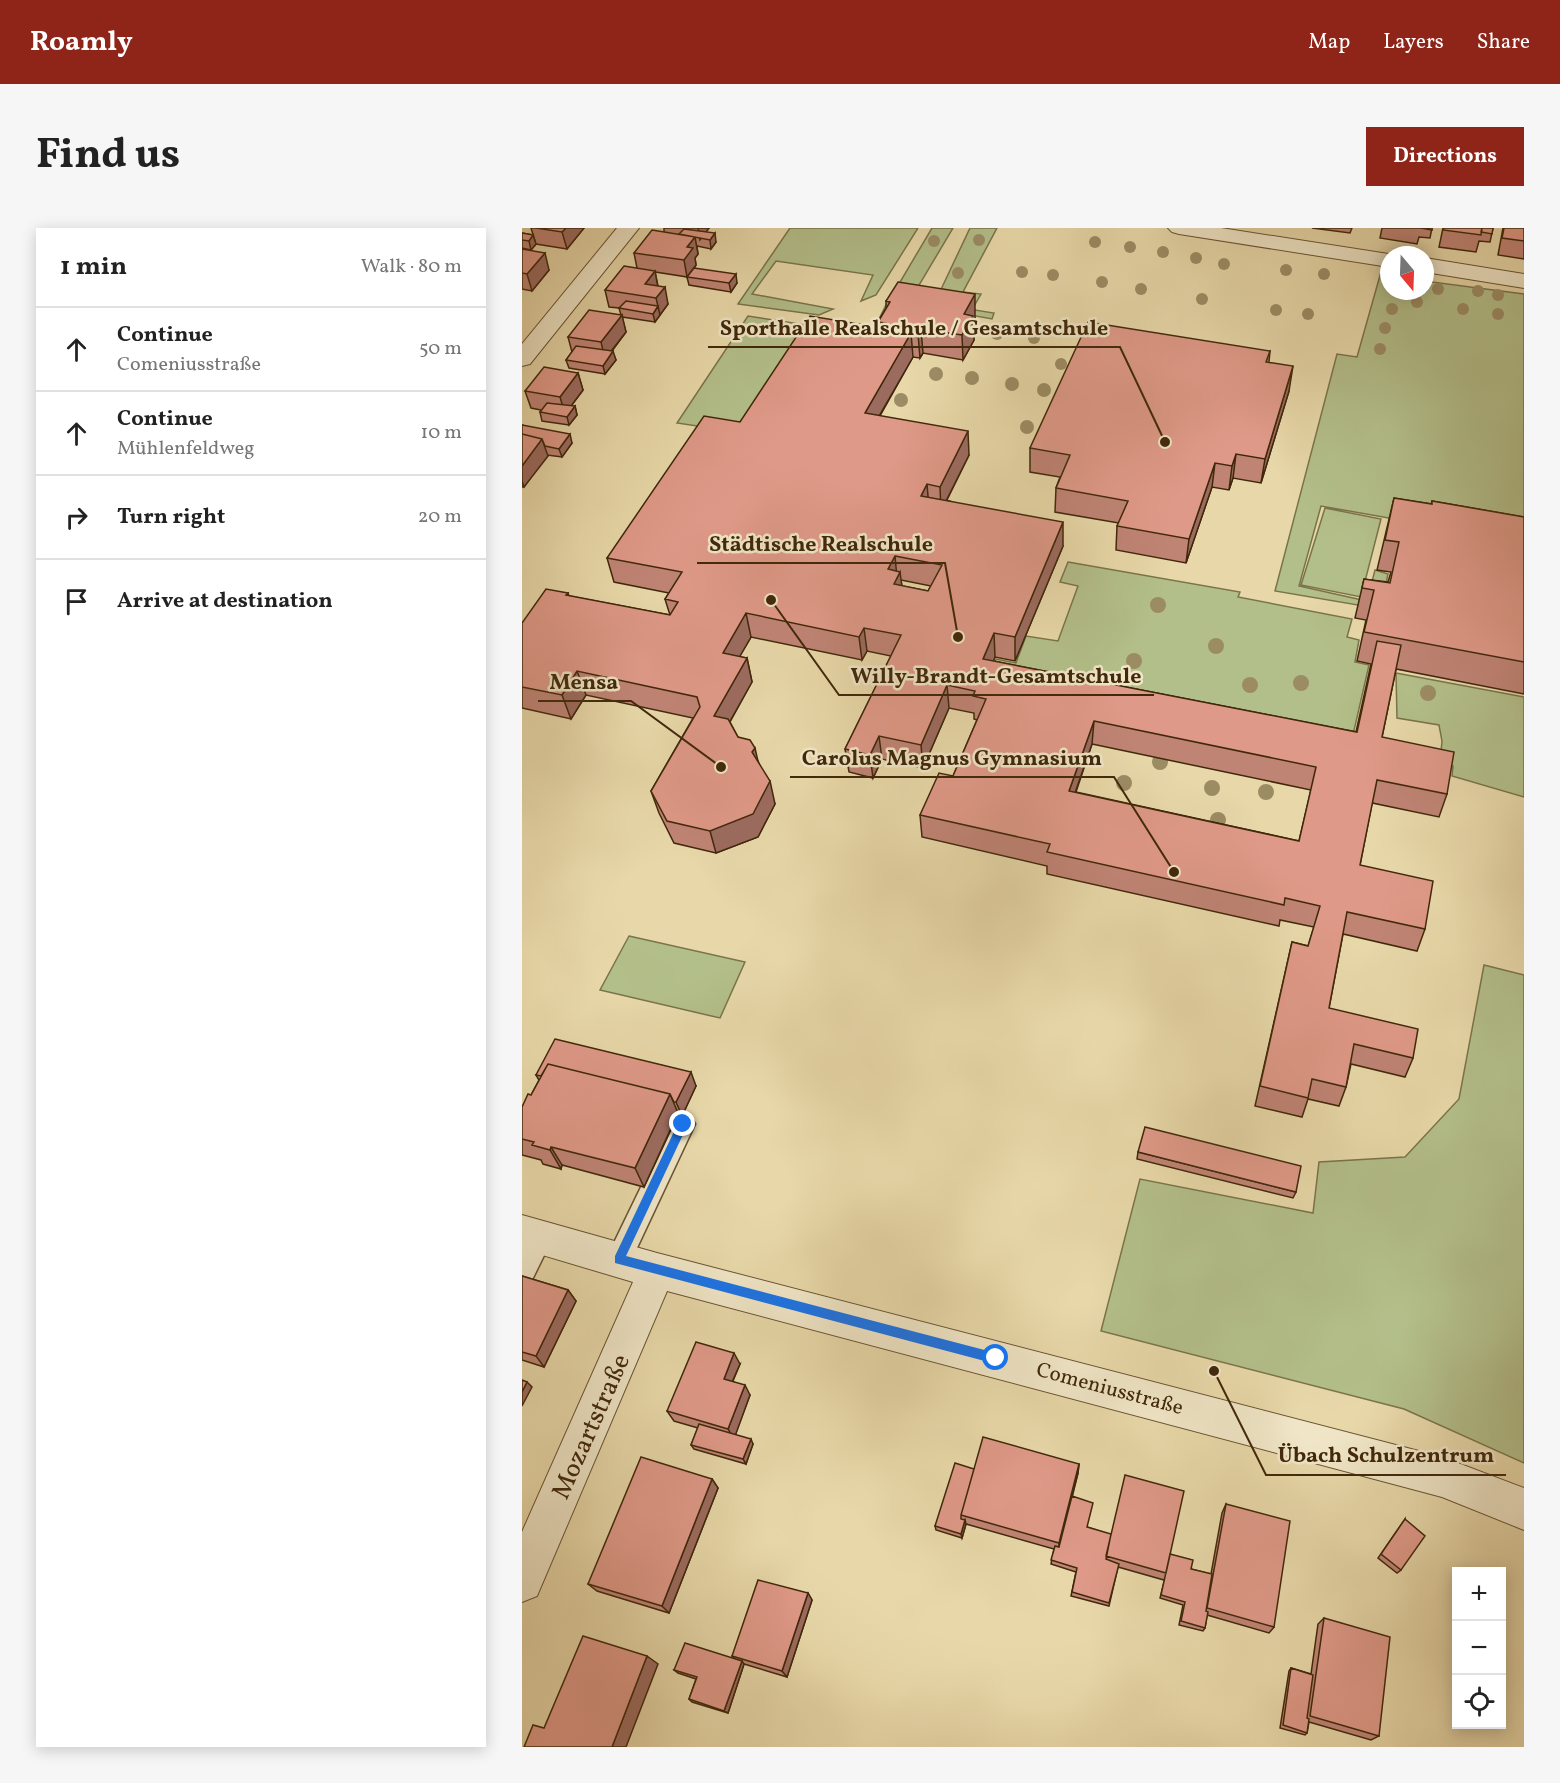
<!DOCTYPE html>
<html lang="en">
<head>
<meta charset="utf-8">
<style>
	:root { --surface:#fff; --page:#f6f6f6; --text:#222; --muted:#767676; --line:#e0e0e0; --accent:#8f2418 }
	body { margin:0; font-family:Vollkorn,serif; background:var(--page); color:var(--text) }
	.controls { position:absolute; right:18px; bottom:18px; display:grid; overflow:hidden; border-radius:0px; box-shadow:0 3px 15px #0003 }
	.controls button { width:54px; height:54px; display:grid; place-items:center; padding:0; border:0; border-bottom:2px solid var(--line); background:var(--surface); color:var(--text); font:30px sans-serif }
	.compass { position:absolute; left:858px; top:18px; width:54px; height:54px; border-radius:50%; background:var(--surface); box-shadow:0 3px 15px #0003; rotate:161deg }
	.stop { position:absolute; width:18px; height:18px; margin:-14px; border:4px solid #1a73e8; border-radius:50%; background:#fff }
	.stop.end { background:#1a73e8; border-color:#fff; box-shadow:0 2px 6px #0008 }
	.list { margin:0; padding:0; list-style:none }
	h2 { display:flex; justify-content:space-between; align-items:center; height:78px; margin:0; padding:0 24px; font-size:26px }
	h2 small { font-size:20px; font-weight:400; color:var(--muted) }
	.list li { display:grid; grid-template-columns:39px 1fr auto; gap:18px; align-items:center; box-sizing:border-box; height:84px; padding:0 24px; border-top:2px solid var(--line) }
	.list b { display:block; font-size:22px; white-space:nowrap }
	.list p { margin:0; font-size:20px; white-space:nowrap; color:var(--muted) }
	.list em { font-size:20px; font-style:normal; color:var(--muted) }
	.icon { flex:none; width:33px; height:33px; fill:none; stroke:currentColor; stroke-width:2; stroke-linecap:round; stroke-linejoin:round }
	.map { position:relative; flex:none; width:1002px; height:1519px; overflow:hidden; border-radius:0px }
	header { display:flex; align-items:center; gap:36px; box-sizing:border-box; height:84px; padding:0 30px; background:var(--accent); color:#fff }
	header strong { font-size:28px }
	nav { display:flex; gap:33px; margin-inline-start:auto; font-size:21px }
	.intro { display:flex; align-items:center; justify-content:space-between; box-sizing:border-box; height:144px; padding:0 36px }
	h1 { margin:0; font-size:42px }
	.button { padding:15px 27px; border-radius:0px; background:var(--accent); color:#fff; font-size:21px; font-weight:700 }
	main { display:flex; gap:36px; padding:0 36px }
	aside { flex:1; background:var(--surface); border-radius:0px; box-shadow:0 3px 15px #0003 }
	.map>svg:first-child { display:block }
	.green { fill:#b3bf8a; stroke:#7a744a; stroke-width:1.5 }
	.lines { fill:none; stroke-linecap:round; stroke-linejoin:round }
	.lane-casing { stroke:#6a5432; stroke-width:3 }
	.street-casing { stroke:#6a5432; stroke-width:2 }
	.lane { fill:#f0e6c7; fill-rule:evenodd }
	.street { fill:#f0e6c7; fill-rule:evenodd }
	.tree { fill:#9c8c64 }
	.wall { fill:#c08475; stroke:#40280b; stroke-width:1.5; fill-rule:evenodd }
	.shaded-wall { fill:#9c6b5f; stroke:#40280b; stroke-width:1.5 }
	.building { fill:#df9988; stroke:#40280b; stroke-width:1.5; fill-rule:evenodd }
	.route { fill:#1a73e8 }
	.labels { text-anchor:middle; stroke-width:5; stroke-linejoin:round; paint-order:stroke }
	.street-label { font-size:21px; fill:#40280b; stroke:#f0e6c7 }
	.near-street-label { font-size:26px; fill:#40280b; stroke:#f0e6c7 }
	.leader { fill:none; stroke:#40280b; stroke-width:2 }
	.callout-dot { fill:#40280b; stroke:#f0e6c7; stroke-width:2 }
	.callout-label { font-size:22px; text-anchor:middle; font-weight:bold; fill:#40280b; stroke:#f0e6c7; stroke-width:5; stroke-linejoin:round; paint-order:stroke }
</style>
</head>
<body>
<header>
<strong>Roamly</strong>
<nav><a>Map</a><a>Layers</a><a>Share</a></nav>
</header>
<div class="intro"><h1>Find us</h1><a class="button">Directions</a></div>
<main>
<aside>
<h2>1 min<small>Walk · 80 m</small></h2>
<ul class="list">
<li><svg class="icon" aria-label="ahead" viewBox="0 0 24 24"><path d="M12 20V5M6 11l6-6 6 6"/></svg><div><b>Continue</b><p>Comeniusstraße</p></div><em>50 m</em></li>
<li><svg class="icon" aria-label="ahead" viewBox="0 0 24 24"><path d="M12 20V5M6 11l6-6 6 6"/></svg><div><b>Continue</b><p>Mühlenfeldweg</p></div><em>10 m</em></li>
<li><svg class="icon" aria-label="right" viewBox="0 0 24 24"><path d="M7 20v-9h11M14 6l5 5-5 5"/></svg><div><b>Turn right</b></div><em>20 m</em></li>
<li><svg class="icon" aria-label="arrive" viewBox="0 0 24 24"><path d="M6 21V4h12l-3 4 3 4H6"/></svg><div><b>Arrive at destination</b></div></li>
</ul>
</aside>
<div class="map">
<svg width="1002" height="1519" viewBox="0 0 1002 1519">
	<rect width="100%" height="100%" fill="#e8d8a9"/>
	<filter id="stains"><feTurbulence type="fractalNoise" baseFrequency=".00333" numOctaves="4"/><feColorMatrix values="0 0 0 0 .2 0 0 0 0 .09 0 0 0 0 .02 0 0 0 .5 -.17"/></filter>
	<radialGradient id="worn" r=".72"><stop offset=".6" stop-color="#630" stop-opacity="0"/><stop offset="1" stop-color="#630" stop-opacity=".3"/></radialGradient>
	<path class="green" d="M268 0H396L354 67 339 73 351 47 254 33 230 66 311 81 297 87 216 76Z
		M410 0H431L390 69 371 66Z
		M448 0H475L441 64 459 66 451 80 414 72Z
		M859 44 867 46V63H903V53L1002 66V314L799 278 777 358 845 373 853 342 866 346 859 381 753 363 815 126 835 129Z
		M377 70 472 85 470 91 377 74 356 117 229 206 155 195 226 88 349 107 366 73Z
		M803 280 859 291 839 369 779 357Z
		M546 334 718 364 716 369 830 391 825 409 837 412 833 434 847 437 828 520 468 450 474 431 494 435 504 408 536 413 556 358 538 354Z
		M874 445 1002 469V569L930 548 931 538 918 535 920 513 917 497 875 490Z
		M107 708 223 734 198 790 78 762Z
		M962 737 1002 747V1235L882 1181 579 1103 618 951 791 985 797 934 883 929 937 871Z"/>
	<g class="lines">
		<g class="lane-casing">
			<path id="lane" d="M161 885 169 889 173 896 106 1039 97 1043 88 1039 84 1031 88 1023 153 889Z
				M18 997 27 1001 31 1009 9 1054 0 1058V1019L9 1001Z"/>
		</g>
		<g class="street-casing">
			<path id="street" d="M95 0H117L8 136 0 138V116Z
				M646 0H699L873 27H867V39L657 6 650 4Z
				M903 30 1002 46V60L903 44Z
				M0 987 135 1025 920 1229 1002 1260V1302L920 1269 145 1063 15 1368 0 1374V1304L111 1054 0 1021Z"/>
		</g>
		<use href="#lane" class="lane"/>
		<use href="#street" class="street"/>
	</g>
	<g class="tree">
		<circle cx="457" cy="12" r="6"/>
		<circle cx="412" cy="13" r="6"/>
		<circle cx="573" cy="14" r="6"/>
		<circle cx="608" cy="19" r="6"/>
		<circle cx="641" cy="24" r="6"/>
		<circle cx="674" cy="30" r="6"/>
		<circle cx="702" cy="36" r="6"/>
		<circle cx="764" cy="42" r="6"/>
		<circle cx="500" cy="44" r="6"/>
		<circle cx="436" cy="45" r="6"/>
		<circle cx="802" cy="46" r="6"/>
		<circle cx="531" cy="47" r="6"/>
		<circle cx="580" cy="54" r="6"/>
		<circle cx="619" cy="61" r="6"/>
		<circle cx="916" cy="61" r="6"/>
		<circle cx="956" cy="63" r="6"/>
		<circle cx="976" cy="67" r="6"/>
		<circle cx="680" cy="71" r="6"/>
		<circle cx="895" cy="74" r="6"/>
		<circle cx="870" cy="81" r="6"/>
		<circle cx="941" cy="81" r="6"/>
		<circle cx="754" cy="82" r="6"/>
		<circle cx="786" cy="86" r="6"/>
		<circle cx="976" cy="86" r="6"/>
		<circle cx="863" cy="100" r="6"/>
		<circle cx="475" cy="106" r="6"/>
		<circle cx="512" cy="110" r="6"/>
		<circle cx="858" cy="121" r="6"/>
		<circle cx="539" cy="136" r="6"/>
		<circle cx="414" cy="146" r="7"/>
		<circle cx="450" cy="150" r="7"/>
		<circle cx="490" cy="156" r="7"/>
		<circle cx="522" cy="162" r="7"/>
		<circle cx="379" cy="172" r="7"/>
		<circle cx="505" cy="199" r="7"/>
		<circle cx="636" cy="377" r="8"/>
		<circle cx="694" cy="418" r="8"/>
		<circle cx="612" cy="433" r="8"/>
		<circle cx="779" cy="455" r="8"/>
		<circle cx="728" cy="457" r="8"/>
		<circle cx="906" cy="465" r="8"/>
		<circle cx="638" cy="534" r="8"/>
		<circle cx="602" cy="555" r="8"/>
		<circle cx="690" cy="560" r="8"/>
		<circle cx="744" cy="564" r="8"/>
		<circle cx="696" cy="592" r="8"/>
	</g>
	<path class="wall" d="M9 0H62L45 21 14 16Z
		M142 0H187L184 4 194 14 189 21 175 18 176 26 173 30 174 37 172 40 215 55 209 64 167 57 165 49 133 44 136 58 146 76 133 94 100 89 104 104 90 123 94 132 83 146 47 140 44 132 50 124 46 109 99 87 97 80 87 79 83 62 115 40 112 25 142 4Z
		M790 0H830L828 5Z
		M860 0H910L908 10 897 9 895 16 858 10Z
		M921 0H971L968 14 957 13 954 24 917 19Z
		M981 0H1002V31L976 27Z
		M0 5 11 7 14 16 9 22 0 20Z
		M0 21 27 42 10 63 0 61Z
		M364 73 453 90 451 94 452 112 441 132 401 125 398 130 391 129 358 188 447 227 425 272 541 318 493 433 473 429 471 433 834 504 849 436 835 433 844 392 833 390 842 351 866 354 869 344 855 342 872 270 909 276 910 273 1002 289V466L874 441 860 509 925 566 917 589 850 575 838 637 903 701 895 723 821 706 807 780 891 830 883 849 829 836 824 859 817 878 786 871 780 889 733 878 770 714 786 718 792 699 758 692 757 698 525 646V638L400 609 398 587 431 548 455 492 452 491V485L427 480 401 540 360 531 351 550 327 544 323 521 369 428 345 423 340 432 229 409 217 429 225 430 230 454 208 494 216 509 236 533 253 576 236 609 194 625 152 615 137 585 129 563 171 490 64 467 49 491 0 480V395L46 365 47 368 148 387 143 371 147 365 92 354 85 330 218 194 357 99 356 94 364 80ZM379 352 409 358 406 363 380 358ZM570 516 789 562 777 613 554 564Z
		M748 123 747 134 767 163 739 255 711 250 707 262 690 259 664 335 594 322 595 298 597 295 533 284 534 260 538 249 508 244V220Z
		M56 145 61 162 49 178H53L55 187 47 197 20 193 18 184 19 182 9 180 3 163Z
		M0 197 50 215 40 229 25 227 2 259H0Z
		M14 847 174 858 160 888 156 887 122 959 40 937 39 941 21 936 19 932 0 927V879L9 867 17 852Z
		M616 924 774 964 771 970 615 931Z
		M0 1048 46 1062 54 1073 22 1139 0 1132Z
		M218 1136 211 1153 228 1167 213 1207 231 1216 224 1236 172 1221 169 1217 176 1200 152 1193 145 1183Z
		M557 1236 556 1245 550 1268 565 1299 648 1326 669 1341 689 1346 700 1285 704 1276 752 1399 747 1405 685 1387 683 1400 681 1403 657 1397 661 1377 638 1370 643 1350 642 1352 596 1339 587 1378 549 1368 554 1344 529 1336 532 1321 444 1296 440 1310 414 1302 413 1298 452 1241Z
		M190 1251 196 1260 147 1385 75 1363 66 1356Z
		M883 1291 879 1342 875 1345 856 1330Z
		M286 1365 290 1372 265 1449 222 1436 206 1485 170 1474 167 1471 174 1451 156 1445 152 1442 213 1431 210 1428Z
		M802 1390 857 1508 849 1512 787 1494 785 1505 783 1507 758 1500 767 1443 769 1440 789 1446 796 1396Z"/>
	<path class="shaded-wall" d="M44 0H62L45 21 40 4Z
		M176 0H187L178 12Z
		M193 5 194 14 189 21 188 12Z
		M11 7 14 16 9 22 7 13Z
		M173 9 176 26 173 30 174 37 165 49 162 32 165 19Z
		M23 25 27 42 10 63 5 46Z
		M133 43 136 60 123 56Z
		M214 46 215 55 209 64 207 55Z
		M143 59 146 76 138 87 134 70Z
		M453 66V90L451 94 452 112 441 132 440 107 442 86Z
		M136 78 138 87 133 94 131 86Z
		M100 87 104 104 83 131 79 114Z
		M399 101 401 125 398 130 396 106Z
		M389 105 391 129 345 209 343 185Z
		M91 123 94 132 83 146 81 138Z
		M771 138 767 163 739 255 743 231Z
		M56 145 61 162 43 186 38 169Z
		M53 178 55 187 47 197 45 189Z
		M446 203 447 227 419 283 418 259Z
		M48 206 50 215 40 229 37 221Z
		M20 211 26 228 2 259 0 253V238Z
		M714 226 711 250 707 262 710 238Z
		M693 235 690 259 664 335 667 311Z
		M405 256 407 280 399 268Z
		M541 294V318L493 433V409Z
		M373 328 375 350 378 344 381 367 374 380 366 341Z
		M224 385 229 409 206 449 201 425Z
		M342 400 345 423 340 432 337 409Z
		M472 405 473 429 462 454 461 431Z
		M225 430 230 454 198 511 192 488Z
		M55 443 64 467 49 491 40 467Z
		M425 457 427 480 401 540 399 517Z
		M572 493 570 516 546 585 547 563Z
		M357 508 360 531 351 550 348 527Z
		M233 520 238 542 230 524Z
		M248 553 253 576 236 609 194 625 188 603Z
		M169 844 174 858 160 888 154 874Z
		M148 866 156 885 122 959 113 940Z
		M29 919 40 937 39 941 28 922Z
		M46 1062 54 1073 22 1139 14 1128Z
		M212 1125 218 1136 207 1161 202 1151Z
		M5 1154 10 1159 0 1178V1164Z
		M223 1157 228 1167 212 1211 206 1201Z
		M229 1211 231 1216 224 1236 221 1231Z
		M557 1236 556 1245 537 1323V1315Z
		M190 1251 196 1260 147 1385 140 1378Z
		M443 1292 444 1296 440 1310 439 1306Z
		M286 1365 290 1372 265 1449 260 1443Z
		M125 1428 136 1436 104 1519H90Z
		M220 1433 222 1436 206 1485 202 1483Z"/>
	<path class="building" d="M14 0H44L40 4Z
		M899 0H910V2Z
		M922 0H960L959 7 921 2Z
		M960 0H971L970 6 959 4Z
		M982 0H1002V13L980 10Z
		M162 1 193 5 188 12 157 6Z
		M130 2 173 9 165 19 171 20 162 32 112 25Z
		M0 5 11 7 7 13 0 12Z
		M0 21 23 25 5 46 0 45Z
		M102 38 133 43 123 56 143 59 134 70 83 62Z
		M172 40 214 46 207 55 165 49Z
		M376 54 453 66 442 86 451 88 440 107 399 101 396 106 389 105 343 185 446 203 418 259 405 256 399 268 541 294 493 409 472 405 461 431 835 504 855 413 879 417 860 509 932 524 925 566 855 552 838 637 911 653 903 701 825 684 807 780 896 801 891 830 832 816 824 859 790 851 786 870 738 858 770 714 786 718 798 678 763 670 762 677 525 624 528 616 398 587 417 545 431 548 464 471 451 468 453 463 425 457 399 517 357 508 348 527 323 521 379 407 342 400 337 409 224 385 201 425 225 430 192 488 206 491 216 509 228 512 233 520 230 524 248 553 231 586 188 603 145 593 129 563 178 479 175 469 55 443 40 467 0 459V395L24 361 46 365 44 367 148 387 156 374 143 371 160 344 85 330 182 188 218 194 288 88 361 100 364 95 356 94 368 74 364 73ZM373 328 420 337 406 363 372 356 378 344 366 341ZM572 493 794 539 777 613 547 563Z
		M104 73 136 78 131 86 97 80Z
		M67 82 100 87 79 114 46 109Z
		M566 94 748 123 744 134 771 138 743 231 714 226 710 238 693 235 667 311 595 298 606 273 534 260 548 227 508 220Z
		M54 118 91 123 81 138 44 132Z
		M22 139 56 145 38 169 3 163Z
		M25 175 53 178 45 189 18 184Z
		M0 197 48 206 37 221 23 218 20 211 0 206Z
		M0 206 20 211 0 238Z
		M872 270 910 276V273L1002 289V434L842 404 852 362 840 360 842 351 868 355 877 314 863 312Z
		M33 811 169 844 154 874H152L148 866 26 836 19 848 14 847Z
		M26 836 148 866 113 940 29 919 28 922 10 917 12 914 0 911V879L6 866 9 867Z
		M623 899 779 938 774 964 616 924Z
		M0 1048 46 1062 14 1128 0 1124Z
		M174 1114 212 1125 202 1151 223 1157 206 1201 145 1183Z
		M0 1152 5 1154 0 1164Z
		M177 1196 229 1211 221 1231 169 1217Z
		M461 1209 557 1236 537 1315 439 1287Z
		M119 1229 190 1251 140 1378 66 1356Z
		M433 1235 452 1241 439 1287V1291L443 1292 439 1306 413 1298Z
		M603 1247 662 1263 644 1345 584 1328Z
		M550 1268 571 1275 565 1299 589 1306 584 1331 597 1336 587 1375 550 1364 555 1340 529 1332 533 1318 537 1319Z
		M704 1276 768 1293 752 1399 685 1380Z
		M883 1291 903 1308 879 1342 859 1326Z
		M648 1326 671 1332 669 1341 690 1346 684 1383 686 1384 683 1400 659 1393 663 1374 639 1367Z
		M236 1352 286 1365 260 1443 210 1428Z
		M802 1390 868 1409 857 1508 788 1488Z
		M61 1408 125 1428 90 1519H2L11 1497 22 1500Z
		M163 1415 220 1433 202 1483 167 1471 175 1449 152 1442Z
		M769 1440 791 1447 785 1490 787 1491 785 1505 761 1497Z"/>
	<path class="route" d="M161 892 166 896 104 1028 474 1125 478 1126V1134L474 1136 93 1035V1028L157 893Z"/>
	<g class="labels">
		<g class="street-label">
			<text transform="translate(588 1160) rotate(15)" y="7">Comeniusstraße</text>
		</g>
		<g class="near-street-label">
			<text transform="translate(68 1198) rotate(-66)" y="9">Mozartstraße</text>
		</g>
	</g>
	<path class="leader" d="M643 214L598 119H186M436 409L423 335H175M249 372L317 467H632M199 539L109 473H16M652 644L592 549H268M692 1143L744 1247H984"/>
	<g class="callout-dot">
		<circle cx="643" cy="214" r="6"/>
		<circle cx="436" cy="409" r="6"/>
		<circle cx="249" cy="372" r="6"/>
		<circle cx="199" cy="539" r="6"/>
		<circle cx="652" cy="644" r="6"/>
		<circle cx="692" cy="1143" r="6"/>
	</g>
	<g class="callout-label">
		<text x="392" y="107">Sporthalle Realschule / Gesamtschule</text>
		<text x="299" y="323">Städtische Realschule</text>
		<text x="474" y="455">Willy-Brandt-Gesamtschule</text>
		<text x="62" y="461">Mensa</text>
		<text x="430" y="537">Carolus Magnus Gymnasium</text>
		<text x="864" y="1234">Übach Schulzentrum</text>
	</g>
	<rect width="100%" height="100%" filter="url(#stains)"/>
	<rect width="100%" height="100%" fill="url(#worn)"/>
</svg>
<div class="controls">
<button>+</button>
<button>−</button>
<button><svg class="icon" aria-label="locate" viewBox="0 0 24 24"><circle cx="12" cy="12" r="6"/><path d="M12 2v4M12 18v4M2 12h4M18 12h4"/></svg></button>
</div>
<svg class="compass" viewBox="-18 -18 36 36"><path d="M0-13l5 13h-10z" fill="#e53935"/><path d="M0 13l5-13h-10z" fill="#767676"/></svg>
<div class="stop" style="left:474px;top:1130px"></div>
<div class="stop end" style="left:161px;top:896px"></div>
</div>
</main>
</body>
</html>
